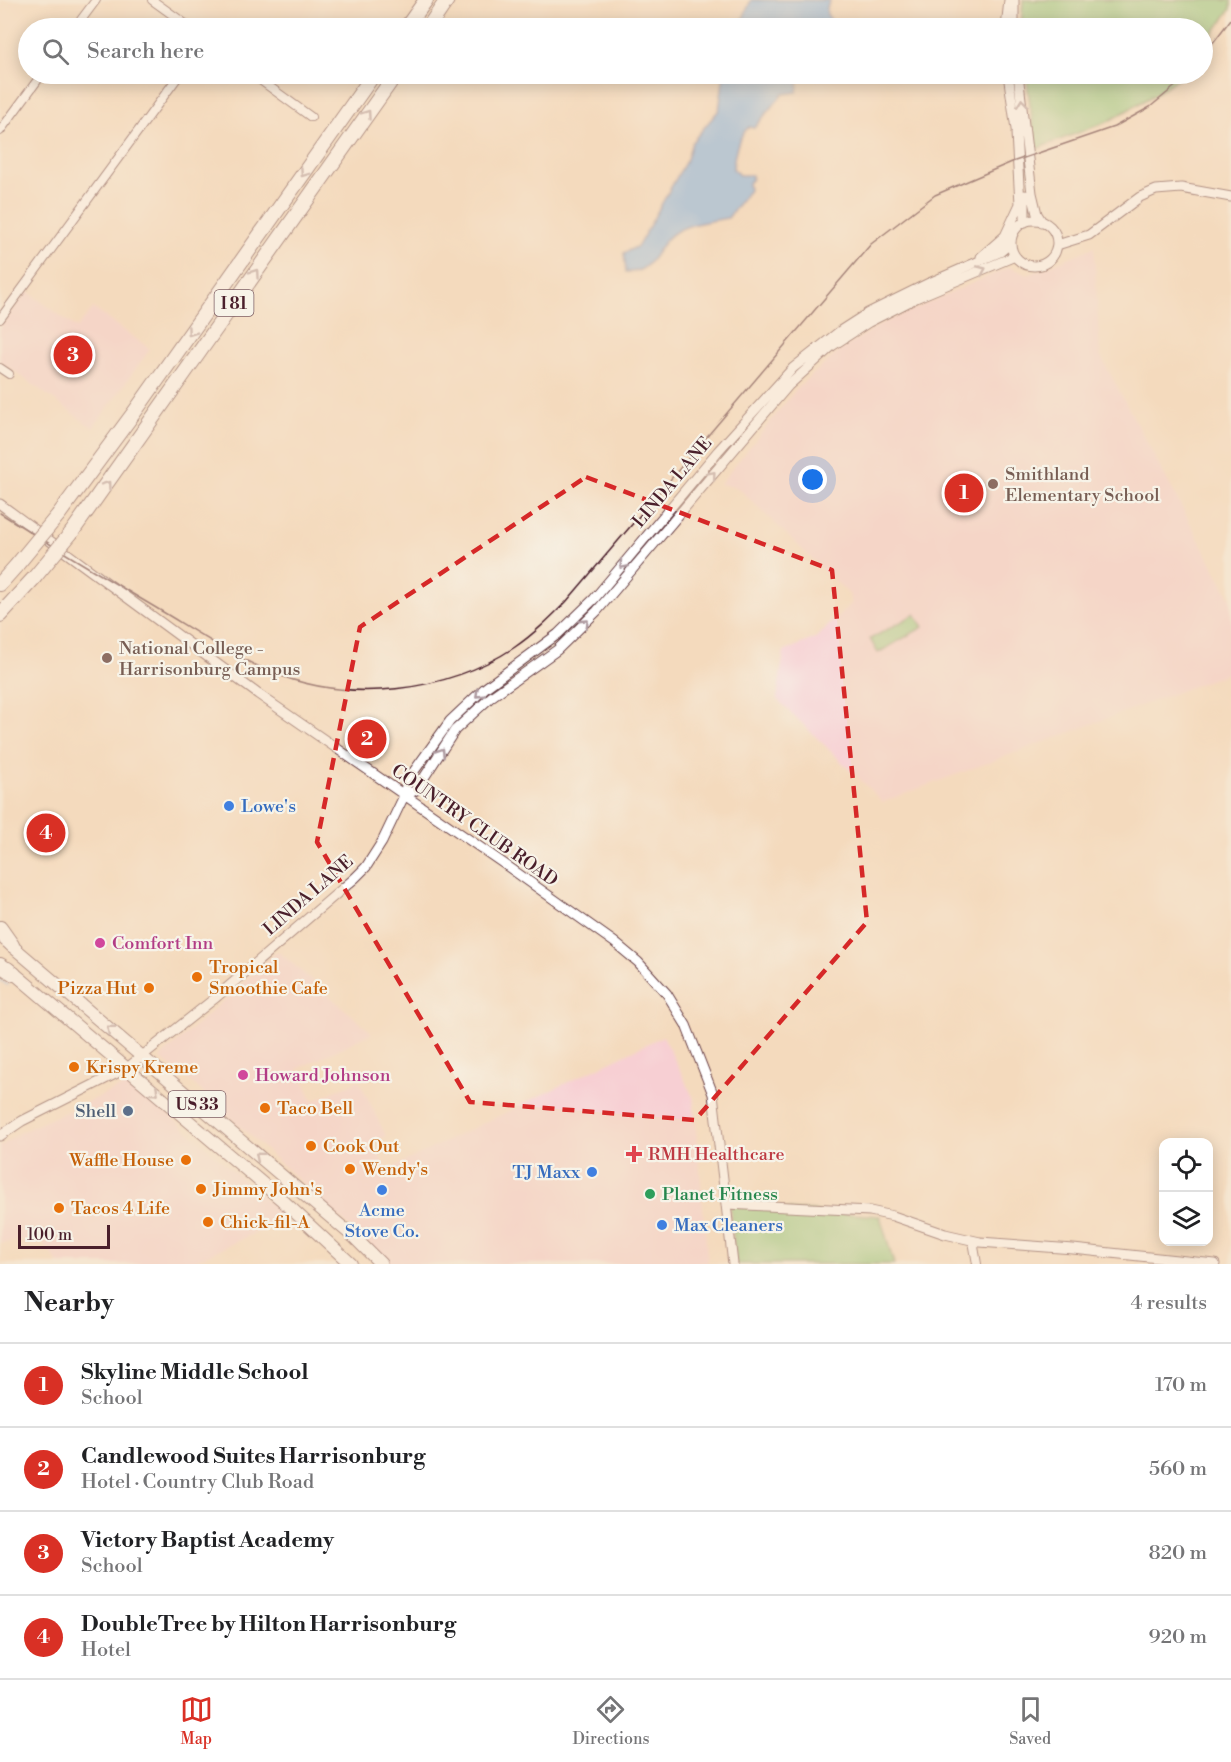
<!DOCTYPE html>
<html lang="en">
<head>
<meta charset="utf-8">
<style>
	:root { --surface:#fff; --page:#f6f6f6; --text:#202124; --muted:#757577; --line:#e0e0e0; --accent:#d93025 }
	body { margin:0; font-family:"Libre Bodoni",serif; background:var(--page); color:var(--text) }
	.controls { position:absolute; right:18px; bottom:18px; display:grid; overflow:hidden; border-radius:12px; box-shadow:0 3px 15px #0003 }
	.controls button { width:54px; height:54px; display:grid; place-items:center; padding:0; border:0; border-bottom:2px solid var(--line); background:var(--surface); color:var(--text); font:30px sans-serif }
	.scale { position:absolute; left:18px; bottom:15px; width:92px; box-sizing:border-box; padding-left:6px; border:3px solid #4a1f2b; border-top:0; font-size:16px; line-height:21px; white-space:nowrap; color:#4a1f2b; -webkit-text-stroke:4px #f7f3e8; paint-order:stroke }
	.you { position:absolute; left:813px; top:480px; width:21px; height:21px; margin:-15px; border:4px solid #fff; border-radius:50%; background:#1a73e8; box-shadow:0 0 0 9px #1a73e833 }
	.badge { display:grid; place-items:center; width:39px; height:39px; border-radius:50%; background:var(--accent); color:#fff; font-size:20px; font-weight:700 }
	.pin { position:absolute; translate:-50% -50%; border:3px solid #fff; box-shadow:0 2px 6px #0006 }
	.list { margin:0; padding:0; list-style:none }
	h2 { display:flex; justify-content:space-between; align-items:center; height:78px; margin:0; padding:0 24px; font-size:26px }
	h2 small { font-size:20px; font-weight:400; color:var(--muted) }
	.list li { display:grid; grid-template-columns:39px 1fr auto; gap:18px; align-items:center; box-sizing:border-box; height:84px; padding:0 24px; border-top:2px solid var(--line) }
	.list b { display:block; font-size:22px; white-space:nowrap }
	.list p { margin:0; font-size:20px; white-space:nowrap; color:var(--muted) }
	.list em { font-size:20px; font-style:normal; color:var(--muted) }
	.icon { flex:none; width:33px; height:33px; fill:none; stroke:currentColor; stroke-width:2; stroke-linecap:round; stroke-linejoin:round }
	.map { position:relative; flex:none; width:1231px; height:1264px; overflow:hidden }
	.search { position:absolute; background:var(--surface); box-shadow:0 3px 15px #0003; left:18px; right:18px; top:18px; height:66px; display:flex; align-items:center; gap:15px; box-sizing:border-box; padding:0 21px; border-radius:33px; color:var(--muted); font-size:22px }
	.sheet { height:414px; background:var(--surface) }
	nav { display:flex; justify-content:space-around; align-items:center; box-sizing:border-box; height:84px; border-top:2px solid var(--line); background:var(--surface); font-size:16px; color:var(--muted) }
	nav a { display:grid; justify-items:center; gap:3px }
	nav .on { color:var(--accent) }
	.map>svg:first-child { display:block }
	.built { fill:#f7cfd3 }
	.green { fill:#8fca7f; stroke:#6c7455; stroke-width:1.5 }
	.water { fill:#77afe6; stroke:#606788; stroke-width:1.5 }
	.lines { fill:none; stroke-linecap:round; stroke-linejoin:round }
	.stream { stroke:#77afe6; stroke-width:1.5 }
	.minor-casing { stroke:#643b41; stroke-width:10 }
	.tertiary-casing { stroke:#643b41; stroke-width:11 }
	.trunk-casing { stroke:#643b41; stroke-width:14 }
	.motorway-casing { stroke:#643b41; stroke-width:16 }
	.minor { stroke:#fff; stroke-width:8 }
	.tertiary { stroke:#fff; stroke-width:9 }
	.trunk { stroke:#fff; stroke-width:12 }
	.motorway { stroke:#fff; stroke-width:14 }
	.rail { stroke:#4a1f2b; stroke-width:1.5 }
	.motorway-bridge-casing { stroke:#643b41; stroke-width:16; stroke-linecap:butt }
	.motorway-bridge { stroke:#fff; stroke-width:14 }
	.oneway { stroke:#ae9aa0 }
	.marked { fill:none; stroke:#d62828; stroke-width:4.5; stroke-dasharray:12 8; stroke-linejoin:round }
	.education-dot { fill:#8d6e63; stroke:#f7f3e8; stroke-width:2 }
	.shop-dot { fill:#3f7fe0; stroke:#f7f3e8; stroke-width:2 }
	.hotel-dot { fill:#d1479c; stroke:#f7f3e8; stroke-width:2 }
	.food-dot { fill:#e8710a; stroke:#f7f3e8; stroke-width:2 }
	.service-dot { fill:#5c6f8a; stroke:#f7f3e8; stroke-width:2 }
	.health-dot { fill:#e0444e; stroke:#f7f3e8; stroke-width:2 }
	.leisure-dot { fill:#2e9e5b; stroke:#f7f3e8; stroke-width:2 }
	.labels { text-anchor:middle; stroke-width:4.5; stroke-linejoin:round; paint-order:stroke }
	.shield { fill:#f7f3e8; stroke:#7e5f64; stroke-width:1.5 }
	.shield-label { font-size:16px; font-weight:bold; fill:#4a1f2b }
	.education-label { font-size:18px; fill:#785e54; stroke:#f7f3e8; text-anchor:start }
	.street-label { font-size:18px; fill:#4a1f2b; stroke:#f7f3e8 }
	.shop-label { font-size:18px; fill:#366cbe; stroke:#f7f3e8; text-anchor:start }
	.hotel-label { font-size:18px; fill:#b23c85; stroke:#f7f3e8; text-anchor:start }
	.food-label { font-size:18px; fill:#c56008; stroke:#f7f3e8; text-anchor:start }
	.service-label { font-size:18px; fill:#4e5e75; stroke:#f7f3e8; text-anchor:end }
	.health-label { font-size:18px; fill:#be3a42; stroke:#f7f3e8; text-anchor:start }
	.leisure-label { font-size:18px; fill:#27864d; stroke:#f7f3e8; text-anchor:start }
</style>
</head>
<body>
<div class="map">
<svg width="1231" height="1264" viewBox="0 0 1231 1264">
	<rect width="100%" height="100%" fill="#f7f3e8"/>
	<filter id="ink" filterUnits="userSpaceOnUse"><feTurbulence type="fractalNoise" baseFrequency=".0167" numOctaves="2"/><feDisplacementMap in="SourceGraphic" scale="12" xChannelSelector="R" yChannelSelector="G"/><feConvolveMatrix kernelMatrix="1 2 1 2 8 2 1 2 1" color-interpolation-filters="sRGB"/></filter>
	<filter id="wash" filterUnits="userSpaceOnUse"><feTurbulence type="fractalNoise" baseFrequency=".008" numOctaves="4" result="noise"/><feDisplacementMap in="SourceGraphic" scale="24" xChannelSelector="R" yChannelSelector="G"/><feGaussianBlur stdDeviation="1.35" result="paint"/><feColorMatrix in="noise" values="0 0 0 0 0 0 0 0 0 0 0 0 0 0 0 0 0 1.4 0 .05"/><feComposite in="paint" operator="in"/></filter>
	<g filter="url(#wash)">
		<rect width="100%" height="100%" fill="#f4dabd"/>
		<path class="built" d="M1094 247 1100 355 1231 599V672L883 802 777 699 784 651 816 638 852 603 849 594 738 488 720 484 798 387 842 349 883 323 1009 267 1028 275Z
			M27 291 77 328 93 308 150 349 93 428 0 361V328Z
			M278 951 372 1033 298 1069 313 1101 359 1080 386 1136 373 1143 387 1170 663 1036 693 1097 708 1264H390L196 1086 160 1058Z
			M130 1083 135 1085 287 1218 188 1264H59L40 1239 0 1243V1147L19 1133Z"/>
		<path class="green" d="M1023 0H1231V9L1203 47 1202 28H1021Z
			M1026 74H1183L1157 93 1109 121 1036 149Z
			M915 614 923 627 878 653 870 639Z
			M730 1205 880 1216 894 1264H736Z"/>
		<path class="water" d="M751 0H830C822 15 829 18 839 28H739Z
			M724 74H807L805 78H799L797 92 783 94 754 128 749 127C738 136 734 155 733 169L739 175H752V179L748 183 749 190 728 218C711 221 689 223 674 233 655 245 654 274 626 272L624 253 638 246 687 159 692 142 719 110Z"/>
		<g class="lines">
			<path class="stream" d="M0 980 8 985"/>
		</g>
	</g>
	<g filter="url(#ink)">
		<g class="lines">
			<g class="minor-casing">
				<path id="minor" d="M152 0 191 28
					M75 28 96 0
					M252 74 311 117
					M0 131 42 74
					M0 319 180 74
					M0 368 9 374
					M973 1241 977 1264"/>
			</g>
			<g class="tertiary-casing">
				<path id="tertiary" d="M1014 0V28
					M1006 28 1009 0
					M1008 74 1017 136
					M1018 74 1032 193 1037 214 1042 222
					M1025 195V222
					M1011 243a23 23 0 1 1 46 0a23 23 0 1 1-46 0Z
					M1057 245 1089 235 1140 197 1156 190 1181 188 1231 197
					M981 257 1005 236 1020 204 1016 133
					M0 504 258 694 510 868 614 942 638 962 667 994 686 1025 713 1094 733 1264
					M404 796 416 790 455 730 491 697 557 650 597 611 788 386 832 346 869 322 918 297 1015 256
					M0 1136 22 1121 127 1068 214 999 355 878 366 867 382 842 404 796 407 781 450 721 485 688 558 634 594 599 718 451 793 368 840 331 868 313 929 283 1000 252 1011 243
					M727 1204 870 1211 893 1216 945 1234 980 1242 1073 1249 1215 1264"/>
			</g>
			<g class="trunk-casing">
				<path id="trunk" d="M5 940 355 1238 381 1264
					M8 968 282 1200 351 1264"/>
			</g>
			<g class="motorway-casing">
				<path id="motorway" d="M406 28 426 0
					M428 28 447 0
					M59 514 136 410 374 74
					M72 532 396 74
					M0 584 16 566
					M0 615 34 578
					M0 928 12 945
					M0 965 14 974"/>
			</g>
			<use href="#minor" class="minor"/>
			<use href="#tertiary" class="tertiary"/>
			<use href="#trunk" class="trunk"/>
			<use href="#motorway" class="motorway"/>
			<path class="rail" d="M1202 57 1231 19
				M0 513C54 547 109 580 163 612 198 633 233 656 271 672 348 704 446 693 515 647 534 634 550 618 566 602L871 244 935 195 1012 162 1114 127 1150 107 1190 74"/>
			<g class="motorway-bridge-casing">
				<path id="motorway-bridge" d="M16 566 59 514
					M34 578 72 532"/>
			</g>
			<use href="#motorway-bridge" class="motorway-bridge"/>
		</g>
		<defs><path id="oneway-chevron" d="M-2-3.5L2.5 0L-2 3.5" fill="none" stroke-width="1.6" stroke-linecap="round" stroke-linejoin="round" transform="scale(1.5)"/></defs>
		<g class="oneway">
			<use href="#oneway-chevron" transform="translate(1022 103) rotate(-97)"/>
			<use href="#oneway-chevron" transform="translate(367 114) rotate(-55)"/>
			<use href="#oneway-chevron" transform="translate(304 173) rotate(125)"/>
			<use href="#oneway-chevron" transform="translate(982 270) rotate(-23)"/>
			<use href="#oneway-chevron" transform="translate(255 273) rotate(-55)"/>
			<use href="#oneway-chevron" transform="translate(191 332) rotate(125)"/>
			<use href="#oneway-chevron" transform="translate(712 475) rotate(-50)"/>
			<use href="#oneway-chevron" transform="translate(107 485) rotate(-54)"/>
			<use href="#oneway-chevron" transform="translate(623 565) rotate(131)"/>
			<use href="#oneway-chevron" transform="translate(585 623) rotate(-44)"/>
			<use href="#oneway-chevron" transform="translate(479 694) rotate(137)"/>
			<use href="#oneway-chevron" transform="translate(441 752) rotate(-57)"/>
			<use href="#oneway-chevron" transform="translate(110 1029) rotate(-140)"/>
			<use href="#oneway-chevron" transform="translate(155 1092) rotate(41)"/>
			<use href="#oneway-chevron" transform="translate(259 1156) rotate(-140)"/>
		</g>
	</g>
	<path d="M0 0H1231V1264H0ZM586 477 832 570 867 922 695 1120 470 1102 317 842 360 627Z" fill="#f4dabd" fill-opacity=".55" fill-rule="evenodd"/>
	<path class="marked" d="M586 477 832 570 867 922 695 1120 470 1102 317 842 360 627Z"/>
	<g class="education-dot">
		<circle cx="993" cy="484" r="6"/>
		<circle cx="107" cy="658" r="6"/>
	</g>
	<g class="shop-dot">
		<circle cx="229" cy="806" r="6"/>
		<circle cx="592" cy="1172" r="6"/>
		<circle cx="382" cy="1190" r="6"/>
		<circle cx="662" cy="1225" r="6"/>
	</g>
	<g class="hotel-dot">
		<circle cx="100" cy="943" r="6"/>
		<circle cx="243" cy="1075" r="6"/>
	</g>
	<g class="food-dot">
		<circle cx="197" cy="977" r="6"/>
		<circle cx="149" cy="988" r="6"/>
		<circle cx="74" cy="1067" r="6"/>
		<circle cx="265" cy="1108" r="6"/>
		<circle cx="311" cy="1146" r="6"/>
		<circle cx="186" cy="1160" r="6"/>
		<circle cx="350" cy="1169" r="6"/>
		<circle cx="201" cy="1189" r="6"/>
		<circle cx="59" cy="1208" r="6"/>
		<circle cx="208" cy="1222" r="6"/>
	</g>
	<circle class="service-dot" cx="128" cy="1111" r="6"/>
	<path class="health-dot" d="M631 1145h6v6h6v6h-6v6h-6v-6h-6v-6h6z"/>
	<circle class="leisure-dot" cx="650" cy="1194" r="6"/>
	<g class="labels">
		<g class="shield">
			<rect x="214.5" y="290" width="39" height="26" rx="4.5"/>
			<rect x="168.5" y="1091" width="57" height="26" rx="4.5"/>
		</g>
		<g class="shield-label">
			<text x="234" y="309">I 81</text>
			<text x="197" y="1110">US 33</text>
		</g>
		<g class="education-label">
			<text x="1005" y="480">Smithland<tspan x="1005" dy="21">Elementary School</tspan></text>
			<text x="119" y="654">National College -<tspan x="119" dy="21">Harrisonburg Campus</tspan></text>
		</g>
		<g class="street-label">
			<text transform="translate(672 482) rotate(-50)" y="6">LINDA LANE</text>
			<text transform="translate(475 825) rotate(35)" y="6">COUNTRY CLUB ROAD</text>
			<text transform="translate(308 895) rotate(-41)" y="6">LINDA LANE</text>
		</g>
		<g class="shop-label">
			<text x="241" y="812">Lowe's</text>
			<text x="580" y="1178" text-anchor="end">TJ Maxx</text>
			<text x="382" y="1216" text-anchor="middle">Acme<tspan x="382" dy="21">Stove Co.</tspan></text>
			<text x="674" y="1231">Max Cleaners</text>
		</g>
		<g class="hotel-label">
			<text x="112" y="949">Comfort Inn</text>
			<text x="255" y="1081">Howard Johnson</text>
		</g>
		<g class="food-label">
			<text x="209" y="973">Tropical<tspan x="209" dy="21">Smoothie Cafe</tspan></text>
			<text x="137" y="994" text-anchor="end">Pizza Hut</text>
			<text x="86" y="1073">Krispy Kreme</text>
			<text x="277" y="1114">Taco Bell</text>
			<text x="323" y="1152">Cook Out</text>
			<text x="174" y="1166" text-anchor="end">Waffle House</text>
			<text x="362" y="1175">Wendy's</text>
			<text x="213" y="1195">Jimmy John's</text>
			<text x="71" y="1214">Tacos 4 Life</text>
			<text x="220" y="1228">Chick-fil-A</text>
		</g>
		<g class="service-label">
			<text x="116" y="1117">Shell</text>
		</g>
		<g class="health-label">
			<text x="648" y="1160">RMH Healthcare</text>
		</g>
		<g class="leisure-label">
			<text x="662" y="1200">Planet Fitness</text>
		</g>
	</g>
</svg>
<div class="controls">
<button><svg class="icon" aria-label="locate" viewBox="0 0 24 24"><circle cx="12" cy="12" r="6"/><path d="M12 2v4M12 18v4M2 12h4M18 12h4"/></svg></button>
<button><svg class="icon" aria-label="layers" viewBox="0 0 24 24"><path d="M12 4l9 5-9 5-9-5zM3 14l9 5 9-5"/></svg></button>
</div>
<div class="scale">100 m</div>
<div class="you"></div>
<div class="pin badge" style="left:964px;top:493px">1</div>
<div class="pin badge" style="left:367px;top:739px">2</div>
<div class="pin badge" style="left:73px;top:355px">3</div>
<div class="pin badge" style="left:46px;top:833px">4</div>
<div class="search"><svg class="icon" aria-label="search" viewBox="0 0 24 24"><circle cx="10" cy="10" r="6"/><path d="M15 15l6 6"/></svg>Search here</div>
</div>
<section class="sheet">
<h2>Nearby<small>4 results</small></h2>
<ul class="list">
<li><span class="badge">1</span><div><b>Skyline Middle School</b><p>School</p></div><em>170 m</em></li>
<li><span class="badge">2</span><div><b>Candlewood Suites Harrisonburg</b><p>Hotel · Country Club Road</p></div><em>560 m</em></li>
<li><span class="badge">3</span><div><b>Victory Baptist Academy</b><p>School</p></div><em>820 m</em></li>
<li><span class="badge">4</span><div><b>DoubleTree by Hilton Harrisonburg</b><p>Hotel</p></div><em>920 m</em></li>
</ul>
</section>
<nav>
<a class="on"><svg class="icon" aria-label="map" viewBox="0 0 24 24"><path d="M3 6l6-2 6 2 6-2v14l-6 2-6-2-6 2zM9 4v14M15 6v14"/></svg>Map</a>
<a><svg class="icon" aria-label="directions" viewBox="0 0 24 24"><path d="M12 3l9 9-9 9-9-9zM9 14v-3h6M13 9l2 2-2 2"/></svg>Directions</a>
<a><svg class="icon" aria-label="saved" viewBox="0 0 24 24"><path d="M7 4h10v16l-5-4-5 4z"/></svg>Saved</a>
</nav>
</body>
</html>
